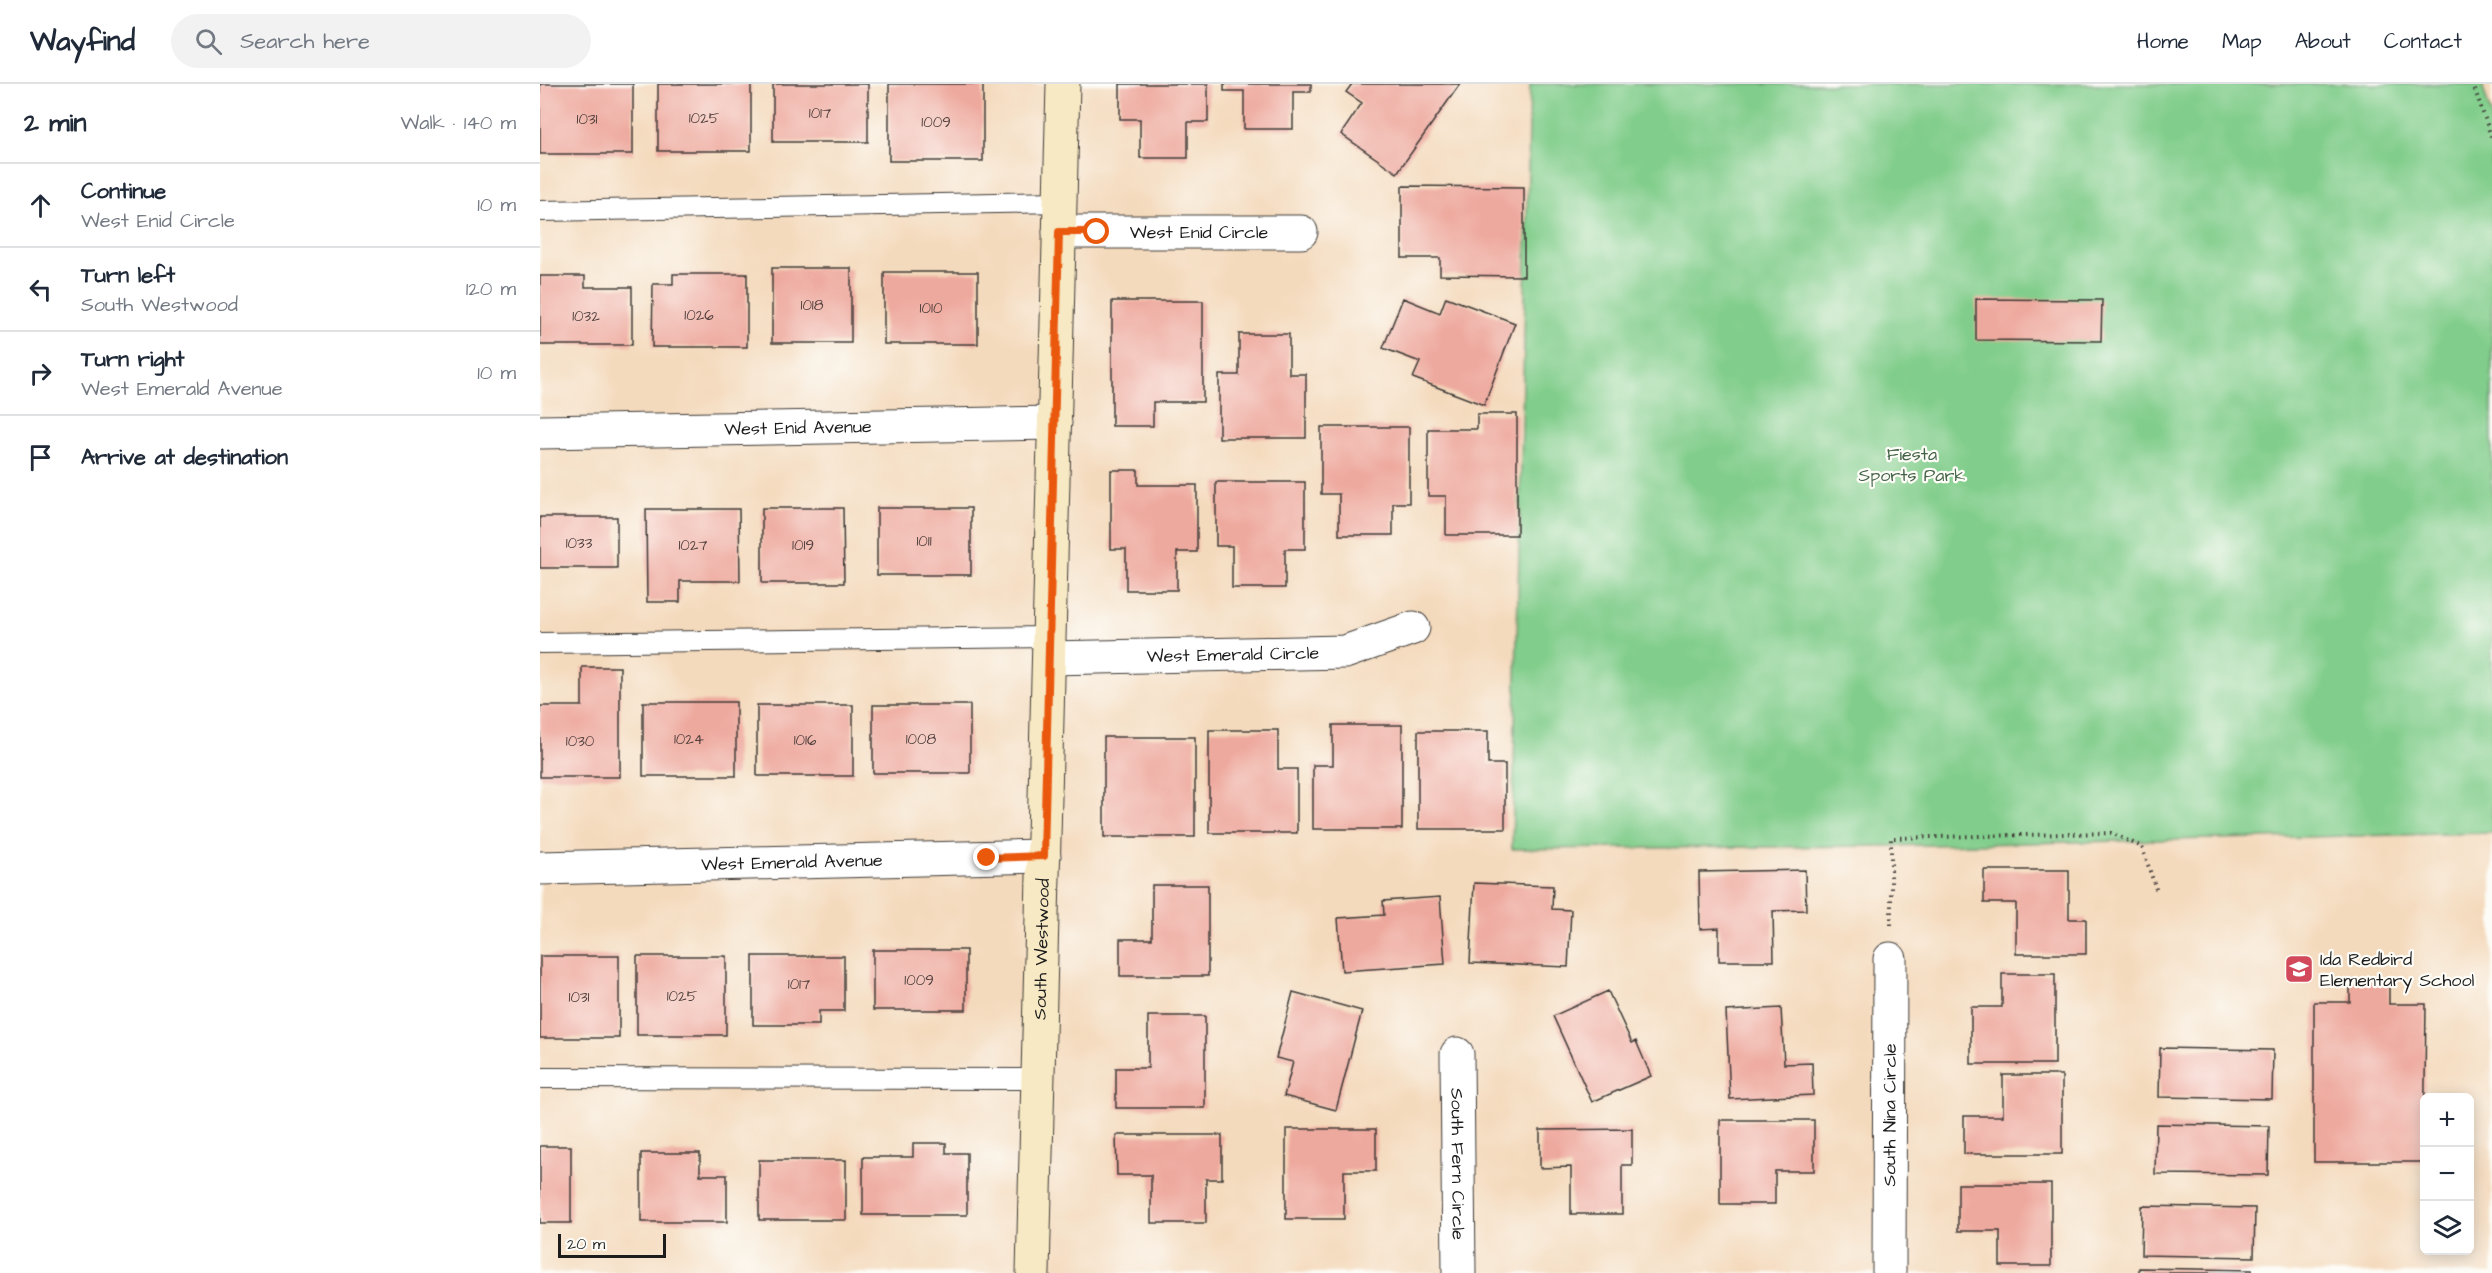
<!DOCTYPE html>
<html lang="en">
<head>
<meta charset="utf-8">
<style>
	:root { --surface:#fff; --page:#f2f2f3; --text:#1f2937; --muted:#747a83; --line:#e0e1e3 }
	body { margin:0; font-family:"Architects Daughter",sans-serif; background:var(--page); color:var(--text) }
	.controls { position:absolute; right:18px; bottom:18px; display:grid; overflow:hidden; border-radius:9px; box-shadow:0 3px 15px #0003 }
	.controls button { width:54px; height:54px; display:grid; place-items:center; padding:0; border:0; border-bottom:2px solid var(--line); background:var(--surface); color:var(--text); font:30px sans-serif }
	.scale { position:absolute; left:18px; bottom:15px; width:108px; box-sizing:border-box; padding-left:6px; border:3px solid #1c1c1c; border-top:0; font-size:16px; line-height:21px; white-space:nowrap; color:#1c1c1c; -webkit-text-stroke:4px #fdfcf7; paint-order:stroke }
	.stop { position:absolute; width:18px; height:18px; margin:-14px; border:4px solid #ea580c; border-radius:50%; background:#fff }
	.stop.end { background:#ea580c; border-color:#fff; box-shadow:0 2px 6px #0008 }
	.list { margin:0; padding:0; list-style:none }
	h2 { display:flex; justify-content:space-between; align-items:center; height:78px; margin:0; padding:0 24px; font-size:26px }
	h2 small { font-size:20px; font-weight:400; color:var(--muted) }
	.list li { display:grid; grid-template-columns:39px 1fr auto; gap:18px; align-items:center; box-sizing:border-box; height:84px; padding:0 24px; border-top:2px solid var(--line) }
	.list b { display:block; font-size:22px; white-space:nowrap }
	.list p { margin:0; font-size:20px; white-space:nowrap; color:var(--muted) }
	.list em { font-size:20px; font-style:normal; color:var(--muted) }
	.icon { flex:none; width:33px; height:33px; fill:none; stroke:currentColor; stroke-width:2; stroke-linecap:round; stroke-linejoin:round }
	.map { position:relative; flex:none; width:1952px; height:1189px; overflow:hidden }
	header { display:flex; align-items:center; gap:36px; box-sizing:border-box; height:84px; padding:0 30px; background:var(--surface); border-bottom:2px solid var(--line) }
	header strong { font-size:28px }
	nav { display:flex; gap:33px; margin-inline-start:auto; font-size:21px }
	.search { width:420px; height:54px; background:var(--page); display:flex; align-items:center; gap:15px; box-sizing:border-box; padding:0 21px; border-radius:33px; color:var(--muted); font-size:22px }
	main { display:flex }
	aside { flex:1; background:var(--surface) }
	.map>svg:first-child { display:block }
	.green { fill:#81cd8b; stroke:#4e7454; stroke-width:1.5 }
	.building { fill:#eea99e }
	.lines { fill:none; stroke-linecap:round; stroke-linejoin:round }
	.lane-casing { stroke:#3c3834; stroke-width:22 }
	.street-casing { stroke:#3c3834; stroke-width:35 }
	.secondary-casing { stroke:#3c3834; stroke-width:35 }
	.path { stroke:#3c3834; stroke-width:4; stroke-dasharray:1.5 4.5; stroke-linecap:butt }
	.lane { stroke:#fff; stroke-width:20 }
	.street { stroke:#fff; stroke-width:33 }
	.secondary { stroke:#f7e9c3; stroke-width:33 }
	.route { stroke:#ea580c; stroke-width:8 }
	.labels { text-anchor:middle; stroke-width:4.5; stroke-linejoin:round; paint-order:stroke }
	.number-label { font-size:15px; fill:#503f3c }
	.street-label { font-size:18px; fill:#1c1c1c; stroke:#fdfcf7 }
	.park-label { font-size:18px; fill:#446348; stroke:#fdfcf7 }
	.poi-label { font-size:18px; fill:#1c1c1c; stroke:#fdfcf7; text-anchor:start }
</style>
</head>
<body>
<header>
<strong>Wayfind</strong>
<div class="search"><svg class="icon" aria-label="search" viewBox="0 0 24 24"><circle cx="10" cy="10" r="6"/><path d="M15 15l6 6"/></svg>Search here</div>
<nav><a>Home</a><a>Map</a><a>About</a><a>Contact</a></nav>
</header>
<main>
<aside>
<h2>2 min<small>Walk · 140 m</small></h2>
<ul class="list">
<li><svg class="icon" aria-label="ahead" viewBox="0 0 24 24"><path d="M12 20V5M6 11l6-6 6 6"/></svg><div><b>Continue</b><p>West Enid Circle</p></div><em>10 m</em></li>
<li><svg class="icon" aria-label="left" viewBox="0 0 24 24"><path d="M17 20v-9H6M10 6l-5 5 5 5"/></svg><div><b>Turn left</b><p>South Westwood</p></div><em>120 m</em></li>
<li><svg class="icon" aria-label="right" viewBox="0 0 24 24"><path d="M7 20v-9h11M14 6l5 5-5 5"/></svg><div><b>Turn right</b><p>West Emerald Avenue</p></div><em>10 m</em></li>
<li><svg class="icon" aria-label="arrive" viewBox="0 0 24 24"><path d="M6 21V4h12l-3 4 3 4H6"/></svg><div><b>Arrive at destination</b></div></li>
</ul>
</aside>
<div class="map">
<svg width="1952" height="1189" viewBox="0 0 1952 1189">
	<rect width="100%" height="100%" fill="#fdfcf7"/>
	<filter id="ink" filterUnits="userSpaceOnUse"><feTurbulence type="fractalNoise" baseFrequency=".0167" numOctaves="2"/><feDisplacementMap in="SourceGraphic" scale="12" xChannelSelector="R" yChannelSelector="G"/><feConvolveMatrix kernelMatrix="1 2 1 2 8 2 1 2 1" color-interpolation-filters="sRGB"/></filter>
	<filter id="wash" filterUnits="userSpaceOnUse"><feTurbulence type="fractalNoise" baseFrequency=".008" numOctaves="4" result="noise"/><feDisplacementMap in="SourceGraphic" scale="24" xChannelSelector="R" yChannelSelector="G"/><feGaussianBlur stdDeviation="1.35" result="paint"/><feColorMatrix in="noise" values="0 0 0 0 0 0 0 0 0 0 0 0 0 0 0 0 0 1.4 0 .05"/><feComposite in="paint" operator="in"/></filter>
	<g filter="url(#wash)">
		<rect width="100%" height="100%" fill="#f4dabd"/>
		<path class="green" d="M990 0H1942L1952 34V749L1343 762 972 765Z"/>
		<g id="blocks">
			<path class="building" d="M0 0H93V70H0Z
				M118 0H211V67H118Z
				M233 0H328V58H233Z
				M349 0H443V77H349Z
				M580 0H668V38H648V74H600V35H580Z
				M684 0H771V8H753V45H704V7H684Z
				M812 0H920L857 89 801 50 822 19 806 8Z
				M862 102 984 103V192L900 191V174H862Z
				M232 184H311V259H232Z
				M344 188H438V260H344Z
				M133 190H207V263H112L113 200H133Z
				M0 192H45V203H92V261H0Z
				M906 213 975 239 944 321 873 294 880 278 843 264 863 214 900 229Z
				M1436 215 1562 216 1561 257 1436 256Z
				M572 217H663V318H613V342H572Z
				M699 250H749V290H766V354H679V291H699Z
				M937 330H977V451H906V412H888V345H937Z
				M781 343H869V419H853V451H799V410H781Z
				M571 386H598V401H657V468H637V506H586V465H571Z
				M676 398H765V465H745V504H692V462H676Z
				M222 424H303L304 499H222Z
				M337 424H431V491H337Z
				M106 425H199L200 497H140V518H107Z
				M0 433H77V484H0Z
				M42 583H80V693H0V622H42Z
				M103 618H196V692H103Z
				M217 621H313V692H217Z
				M333 621H430V689H333Z
				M793 641H862V745H773V681H793Z
				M669 646H738V685H757V749H669Z
				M878 647H948V680H965V745H878Z
				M564 653H655V753H564Z
				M1265 786 1266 826 1233 827 1234 877H1179V844L1160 845 1159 788Z
				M1444 786H1529V835H1546V870H1476V819H1444Z
				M934 799 1013 802 1012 825 1031 826 1028 883 930 879Z
				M612 801H668V892H580V855H612Z
				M900 813 905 880 802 887 798 834 844 831 843 817Z
				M333 866H426V926H333Z
				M0 872H79V954H0Z
				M97 872H186V951H97Z
				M213 872H304V927H279V941H213Z
				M1462 890H1515V980H1431V923H1462Z
				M1810 896H1849V920H1886L1884 1078H1774V918H1810Z
				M1068 907 1092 959 1096 957 1111 992 1052 1018 1013 932Z
				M753 908 822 927 796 1026 744 1012 753 978 736 974Z
				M1241 924 1244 980 1272 979 1273 1011 1190 1015 1186 927Z
				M608 932H665V1024H576V984H608Z
				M1620 964 1733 966 1732 1015 1619 1013Z
				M1463 991H1522V1070H1424V1032H1463Z
				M1180 1036H1274V1087H1235V1120H1180Z
				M1616 1040 1729 1042 1728 1091 1615 1090Z
				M746 1045H836V1087H804V1135H746Z
				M1092 1045V1081H1082V1130H1031V1083L1000 1084V1046Z
				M576 1051H682V1095H666V1139H611V1091H577Z
				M373 1059H406V1069H427V1131H323V1073H373Z
				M0 1062H31V1139H0Z
				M101 1069H160V1091H187V1138H101Z
				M219 1076H306V1136H219Z
				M1418 1100H1511V1182H1460V1147H1418Z
				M1602 1122 1715 1124 1714 1173 1601 1171Z
				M1599 1184 1712 1186V1189H1599Z"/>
		</g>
	</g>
	<g filter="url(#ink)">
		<use href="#blocks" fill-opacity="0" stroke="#3c3834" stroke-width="1.5"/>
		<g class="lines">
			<g class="lane-casing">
				<path id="lane" d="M0 127 520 118
					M0 559 509 553
					M0 994 499 995"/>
			</g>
			<g class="street-casing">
				<g id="street">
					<path id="s1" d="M519 148H761"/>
					<path id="s2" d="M0 348 515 339"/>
					<path id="s3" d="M509 574 805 568 873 544"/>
					<path id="s4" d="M0 784 504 772"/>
					<path id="s5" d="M917 970 919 1189"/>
					<path id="s6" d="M1349 1189 1350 875"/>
				</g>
			</g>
			<g class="secondary-casing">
				<g id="secondary">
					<path id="s7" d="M493 1189 523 0"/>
				</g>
			</g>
			<path class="path" d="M1933 0 1952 55
				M1351 841V754L1571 749 1602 763 1617 808"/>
			<use href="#lane" class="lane"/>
			<use href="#street" class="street"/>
			<use href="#secondary" class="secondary"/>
		</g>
	</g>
	<g class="lines" filter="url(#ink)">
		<path class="route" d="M447 774 504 772 519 148H557"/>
	</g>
	<defs>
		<g id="school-square" transform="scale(1.5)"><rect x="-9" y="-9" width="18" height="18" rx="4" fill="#d1495b" stroke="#fdfcf7"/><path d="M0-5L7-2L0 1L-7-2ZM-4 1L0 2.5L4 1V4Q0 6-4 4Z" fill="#fff"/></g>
	</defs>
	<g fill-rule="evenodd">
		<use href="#school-square" x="1759" y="885"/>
	</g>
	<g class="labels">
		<g class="number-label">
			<text x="280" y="34">1017</text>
			<text x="164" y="39">1025</text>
			<text x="47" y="40">1031</text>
			<text x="396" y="43">1009</text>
			<text x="272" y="226">1018</text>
			<text x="391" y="229">1010</text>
			<text x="159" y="236">1026</text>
			<text x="46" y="237">1032</text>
			<text x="384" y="462">1011</text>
			<text x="39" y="464">1033</text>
			<text x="153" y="466">1027</text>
			<text x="263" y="466">1019</text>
			<text x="149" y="660">1024</text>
			<text x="381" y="660">1008</text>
			<text x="265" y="661">1016</text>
			<text x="40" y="662">1030</text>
			<text x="379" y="901">1009</text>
			<text x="259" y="905">1017</text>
			<text x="142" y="917">1025</text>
			<text x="39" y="918">1031</text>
		</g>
		<g class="street-label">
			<text dy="6" stroke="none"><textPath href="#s1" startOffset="140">West Enid Circle</textPath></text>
			<text dy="6" stroke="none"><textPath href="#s2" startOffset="258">West Enid Avenue</textPath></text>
			<text dy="6" stroke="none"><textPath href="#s3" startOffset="184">West Emerald Circle</textPath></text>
			<text dy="6" stroke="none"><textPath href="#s4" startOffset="252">West Emerald Avenue</textPath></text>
			<text dy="6" stroke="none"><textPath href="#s7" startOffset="324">South Westwood</textPath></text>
			<text dy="6" stroke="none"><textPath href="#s6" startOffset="158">South Nina Circle</textPath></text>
			<text dy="6" stroke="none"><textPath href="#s5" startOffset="110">South Fern Circle</textPath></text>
		</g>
		<g class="park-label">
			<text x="1372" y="376">Fiesta<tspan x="1372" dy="21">Sports Park</tspan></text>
		</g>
		<g class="poi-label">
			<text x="1780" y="881">Ida Redbird<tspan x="1780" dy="21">Elementary School</tspan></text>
		</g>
	</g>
</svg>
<div class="controls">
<button>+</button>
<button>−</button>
<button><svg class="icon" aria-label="layers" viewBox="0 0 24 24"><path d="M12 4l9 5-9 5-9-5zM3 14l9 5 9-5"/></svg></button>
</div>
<div class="scale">20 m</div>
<div class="stop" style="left:557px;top:148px"></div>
<div class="stop end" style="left:447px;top:774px"></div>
</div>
</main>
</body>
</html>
